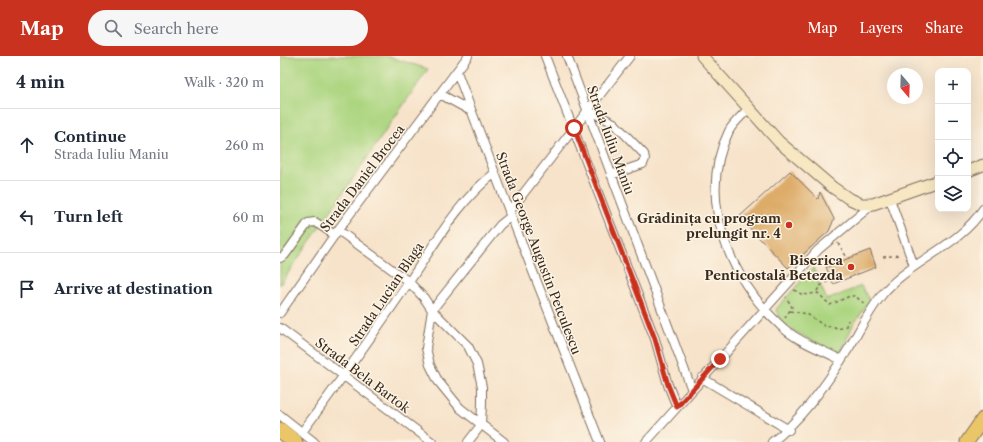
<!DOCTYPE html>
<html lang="en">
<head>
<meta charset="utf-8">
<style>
	:root { --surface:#fff; --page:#f6f6f7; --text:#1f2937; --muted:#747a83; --line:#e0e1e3; --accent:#c8321e }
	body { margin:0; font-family:"Libre Caslon Text",serif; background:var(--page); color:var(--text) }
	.controls { position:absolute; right:12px; top:12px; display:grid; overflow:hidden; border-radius:8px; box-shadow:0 4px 16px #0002 }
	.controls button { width:36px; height:36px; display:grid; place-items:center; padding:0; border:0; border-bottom:1px solid var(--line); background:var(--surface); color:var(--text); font:20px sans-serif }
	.compass { position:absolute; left:607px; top:12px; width:36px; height:36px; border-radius:50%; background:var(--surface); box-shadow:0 4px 16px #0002; rotate:161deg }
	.stop { position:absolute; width:12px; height:12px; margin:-9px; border:3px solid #c8321e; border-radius:50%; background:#fff }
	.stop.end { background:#c8321e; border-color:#fff; box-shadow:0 1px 4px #0008 }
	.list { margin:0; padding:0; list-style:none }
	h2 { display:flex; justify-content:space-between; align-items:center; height:52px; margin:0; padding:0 16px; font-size:17px }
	h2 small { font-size:13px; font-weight:400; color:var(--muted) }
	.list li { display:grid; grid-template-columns:26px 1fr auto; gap:12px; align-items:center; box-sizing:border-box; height:72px; padding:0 16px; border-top:1px solid var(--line) }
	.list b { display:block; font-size:15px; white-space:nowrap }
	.list p { margin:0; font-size:13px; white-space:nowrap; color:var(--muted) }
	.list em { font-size:13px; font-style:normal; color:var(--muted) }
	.icon { flex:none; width:22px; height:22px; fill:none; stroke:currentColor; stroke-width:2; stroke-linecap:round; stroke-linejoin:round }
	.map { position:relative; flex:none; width:703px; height:386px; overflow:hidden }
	header { display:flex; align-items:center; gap:24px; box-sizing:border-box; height:56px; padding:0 20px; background:var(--accent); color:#fff }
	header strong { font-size:19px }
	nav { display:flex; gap:22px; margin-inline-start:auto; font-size:14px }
	.search { width:280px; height:36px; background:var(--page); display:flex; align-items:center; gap:10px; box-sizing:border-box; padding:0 14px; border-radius:22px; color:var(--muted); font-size:15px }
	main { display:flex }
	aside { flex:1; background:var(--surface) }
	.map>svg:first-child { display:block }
	.green { fill:#acd580; stroke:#74804f }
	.building { fill:#ddac69 }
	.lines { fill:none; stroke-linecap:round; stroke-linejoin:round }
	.street-casing { stroke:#7d6b5a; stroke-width:10 }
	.secondary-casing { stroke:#7d6b5a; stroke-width:13 }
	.primary-casing { stroke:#7d6b5a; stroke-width:15 }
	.highway-casing { stroke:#7d6b5a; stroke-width:17 }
	.path { stroke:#7d6b5a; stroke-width:1.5; stroke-dasharray:3 3; stroke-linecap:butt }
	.street { stroke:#fff; stroke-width:8 }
	.secondary { stroke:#f7e8c3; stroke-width:11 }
	.primary { stroke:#ebc669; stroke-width:13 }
	.highway { stroke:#ebc669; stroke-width:15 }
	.route { stroke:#c8321e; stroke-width:5 }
	.poi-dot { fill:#c8321e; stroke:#fcf5e5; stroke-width:1.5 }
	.labels { text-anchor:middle; stroke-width:3; stroke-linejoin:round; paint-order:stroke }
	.street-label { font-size:13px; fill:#3b2a1e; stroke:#fcf5e5 }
	.poi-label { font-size:13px; font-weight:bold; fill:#3b2a1e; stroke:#fcf5e5; text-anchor:end }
</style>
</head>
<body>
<header>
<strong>Map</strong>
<div class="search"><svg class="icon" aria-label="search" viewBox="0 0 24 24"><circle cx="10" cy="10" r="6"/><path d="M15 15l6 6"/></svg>Search here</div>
<nav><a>Map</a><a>Layers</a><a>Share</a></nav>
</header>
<main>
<aside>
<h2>4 min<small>Walk · 320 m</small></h2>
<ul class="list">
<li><svg class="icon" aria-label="ahead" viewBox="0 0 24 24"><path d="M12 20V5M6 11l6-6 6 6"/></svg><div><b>Continue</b><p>Strada Iuliu Maniu</p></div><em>260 m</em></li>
<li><svg class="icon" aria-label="left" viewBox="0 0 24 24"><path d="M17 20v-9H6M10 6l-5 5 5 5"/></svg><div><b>Turn left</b></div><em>60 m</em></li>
<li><svg class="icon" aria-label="arrive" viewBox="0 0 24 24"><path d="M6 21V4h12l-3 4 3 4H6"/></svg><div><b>Arrive at destination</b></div></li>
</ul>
</aside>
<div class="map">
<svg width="703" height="386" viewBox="0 0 703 386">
	<rect width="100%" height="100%" fill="#fcf5e5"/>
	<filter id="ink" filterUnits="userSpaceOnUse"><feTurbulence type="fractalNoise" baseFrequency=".025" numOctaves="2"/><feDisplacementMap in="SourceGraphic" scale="8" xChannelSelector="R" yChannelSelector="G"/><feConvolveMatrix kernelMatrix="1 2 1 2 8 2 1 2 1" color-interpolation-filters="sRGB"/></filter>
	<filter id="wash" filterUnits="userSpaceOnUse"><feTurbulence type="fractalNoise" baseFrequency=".012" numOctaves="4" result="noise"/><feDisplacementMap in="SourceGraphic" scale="16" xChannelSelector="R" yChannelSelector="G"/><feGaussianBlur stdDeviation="0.9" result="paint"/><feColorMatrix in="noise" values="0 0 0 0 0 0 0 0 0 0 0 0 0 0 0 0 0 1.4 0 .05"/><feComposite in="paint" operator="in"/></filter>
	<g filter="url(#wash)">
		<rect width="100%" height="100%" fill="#f7e3ca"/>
		<path class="green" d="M0 0H106L148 13 0 229Z
			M533 212 547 244 581 230 590 245 573 269 562 294 557 296C539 288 499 273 496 253Z"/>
		<g id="blocks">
			<path class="building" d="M510 115 538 143 540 136 554 163 549 175 508 212 459 161Z
				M590 194 596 211 553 228 546 211Z"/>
		</g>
	</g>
	<g filter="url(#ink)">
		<use href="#blocks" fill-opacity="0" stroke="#7d6b5a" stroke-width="1"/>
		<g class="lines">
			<g class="street-casing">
				<path id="street" d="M265 0 375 283 388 329 397 351
					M287 0 412 334
					M177 16 231 160 320 386
					M160 38 191 55
					M469 52C463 59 453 67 449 75 416 142 449 223 501 270 518 286 541 293 561 304
					M307 54 334 67 364 98 365 103 363 108 331 119
					M610 143 634 210
					M229 156 350 0
					M58 174 129 226 144 242 152 254 188 290 197 308 202 331V348L201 369 188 386
					M0 202 5 199 28 167 35 166 55 179
					M0 257 58 174 188 0
					M0 272 152 386
					M422 322 509 374
					M0 359 34 386
					M22 376C59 327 94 277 129 226 155 188 178 145 215 117
					M224 386 180 352 158 325 150 309 146 292 152 254 220 169 231 160
					M366 386 538 194 593 148
					M492 386C521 364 548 326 567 295 580 275 589 253 606 234 635 203 680 189 703 153"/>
			</g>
			<g class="secondary-casing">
				<path id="secondary" d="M422 0 499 86 552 131 568 142 581 148H593L658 125
					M688 115 703 109"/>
			</g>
			<g class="primary-casing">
				<path id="primary" d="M687 386 703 363"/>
			</g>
			<g class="highway-casing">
				<path id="highway" d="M0 374 15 386"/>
			</g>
			<path class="path" d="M558 187 566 200
				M603 201 619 199
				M514 234 523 239 538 237 550 249 570 240H575L586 249
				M537 235 540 230 550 224
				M510 255 527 258 546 271 552 270C557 272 559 274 566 270L568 264
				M505 262 512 251 506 241"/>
			<use href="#street" class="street"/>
			<use href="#secondary" class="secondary"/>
			<use href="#primary" class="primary"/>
			<use href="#highway" class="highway"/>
		</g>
	</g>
	<g class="lines" filter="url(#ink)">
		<path class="route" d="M294 72 375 283 388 329 397 351 440 303"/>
	</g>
	<g class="poi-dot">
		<circle cx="509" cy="169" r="4"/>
		<circle cx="571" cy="211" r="4"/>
	</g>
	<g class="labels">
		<g class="street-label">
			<text transform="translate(331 84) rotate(70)" y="5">Strada Iuliu Maniu</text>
			<text transform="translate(82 122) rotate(-53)" y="5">Strada Daniel Brocea</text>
			<text transform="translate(259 197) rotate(69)" y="5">Strada George Augustin Petculescu</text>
			<text transform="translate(106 238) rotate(-56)" y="5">Strada Lucian Blaga</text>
			<text transform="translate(83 319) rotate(37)" y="5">Strada Bela Bartok</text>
		</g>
		<g class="poi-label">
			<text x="501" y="167">Grădinița cu program<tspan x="501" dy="15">prelungit nr. 4</tspan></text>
			<text x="563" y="209">Biserica<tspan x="563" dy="15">Penticostală Betezda</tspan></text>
		</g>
	</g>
</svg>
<div class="controls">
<button>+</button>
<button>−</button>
<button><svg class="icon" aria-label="locate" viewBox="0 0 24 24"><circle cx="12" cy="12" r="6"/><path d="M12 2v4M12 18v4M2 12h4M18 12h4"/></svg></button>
<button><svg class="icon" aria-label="layers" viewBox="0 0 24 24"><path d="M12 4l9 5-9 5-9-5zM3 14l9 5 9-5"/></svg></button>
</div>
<svg class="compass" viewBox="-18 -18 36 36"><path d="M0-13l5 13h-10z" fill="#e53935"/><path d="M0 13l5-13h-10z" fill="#747a83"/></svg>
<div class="stop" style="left:294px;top:72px"></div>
<div class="stop end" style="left:440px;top:303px"></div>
</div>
</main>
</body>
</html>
